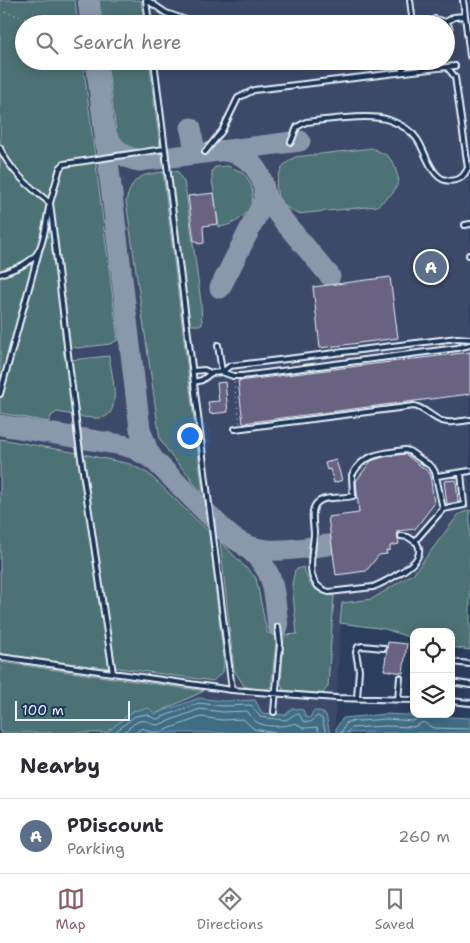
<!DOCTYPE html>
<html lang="en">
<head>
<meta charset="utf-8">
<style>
	:root { --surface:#fff; --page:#f2f2f3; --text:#2b2b33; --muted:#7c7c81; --line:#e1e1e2; --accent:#8a5d65 }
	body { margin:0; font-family:"Shantell Sans",sans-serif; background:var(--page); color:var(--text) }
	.controls { position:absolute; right:15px; bottom:15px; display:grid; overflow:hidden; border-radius:10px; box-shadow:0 2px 12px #0003 }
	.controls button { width:45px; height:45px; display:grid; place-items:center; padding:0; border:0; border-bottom:1px solid var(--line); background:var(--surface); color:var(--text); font:25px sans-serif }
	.scale { position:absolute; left:15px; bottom:12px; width:115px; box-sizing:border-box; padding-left:5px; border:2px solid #e8f1f8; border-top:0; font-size:14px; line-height:18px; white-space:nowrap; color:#e8f1f8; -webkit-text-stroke:4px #1d3557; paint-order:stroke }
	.you { position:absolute; left:189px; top:435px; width:18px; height:18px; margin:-12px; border:4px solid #fff; border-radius:50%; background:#1a73e8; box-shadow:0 0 0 8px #1a73e833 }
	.badge { display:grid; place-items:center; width:32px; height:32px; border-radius:50%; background:var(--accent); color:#fff; font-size:16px; font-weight:700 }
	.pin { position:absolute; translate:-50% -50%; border:2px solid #fff; box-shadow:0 1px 5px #0006 }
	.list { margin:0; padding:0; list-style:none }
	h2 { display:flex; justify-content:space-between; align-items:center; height:65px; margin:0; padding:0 20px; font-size:21px }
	h2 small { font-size:16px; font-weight:400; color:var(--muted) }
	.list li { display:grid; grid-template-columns:32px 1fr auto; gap:15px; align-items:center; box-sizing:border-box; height:75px; padding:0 20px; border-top:1px solid var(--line) }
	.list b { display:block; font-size:19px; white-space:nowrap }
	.list p { margin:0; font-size:16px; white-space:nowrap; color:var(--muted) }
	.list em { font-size:16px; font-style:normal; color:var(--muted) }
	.icon { flex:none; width:28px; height:28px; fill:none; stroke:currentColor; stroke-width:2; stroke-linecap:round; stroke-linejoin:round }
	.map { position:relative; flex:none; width:470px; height:733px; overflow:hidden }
	.search { position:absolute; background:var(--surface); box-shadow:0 2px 12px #0003; left:15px; right:15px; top:15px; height:55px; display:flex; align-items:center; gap:12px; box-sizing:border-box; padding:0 18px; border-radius:28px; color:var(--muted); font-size:19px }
	.sheet { height:140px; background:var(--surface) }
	nav { display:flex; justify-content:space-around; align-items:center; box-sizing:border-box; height:70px; border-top:1px solid var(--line); background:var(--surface); font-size:14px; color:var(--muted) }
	nav a { display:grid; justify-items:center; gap:2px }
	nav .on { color:var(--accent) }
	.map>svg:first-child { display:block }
	.built { fill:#3e4969; fill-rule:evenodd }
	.green { fill:#4d7274; stroke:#9ab2b6 }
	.water { fill:#416d85; stroke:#84a2b3 }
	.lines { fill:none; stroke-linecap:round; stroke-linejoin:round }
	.shore { stroke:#a5bcca; stroke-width:1 }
	.taxiway { stroke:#8a98ac; stroke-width:21 }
	.building { fill:#696481; stroke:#e8f1f8 }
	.service-casing { stroke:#e8f1f8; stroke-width:8 }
	.path { stroke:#e8f1f8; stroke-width:1; stroke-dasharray:1 4; stroke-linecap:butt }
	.service { stroke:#1d3557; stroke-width:4 }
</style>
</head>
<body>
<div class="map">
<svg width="470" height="733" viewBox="0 0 470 733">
	<rect width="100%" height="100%" fill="#2c3e5f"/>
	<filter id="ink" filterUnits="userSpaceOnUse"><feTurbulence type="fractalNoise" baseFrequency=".02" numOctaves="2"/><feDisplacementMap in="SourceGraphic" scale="10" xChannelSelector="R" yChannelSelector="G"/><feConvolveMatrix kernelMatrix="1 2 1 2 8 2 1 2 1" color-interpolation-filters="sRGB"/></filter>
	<g filter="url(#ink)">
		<path class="built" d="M0 0H470V510L459 514 414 573 372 599 342 603 334 733H330L331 728 313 711 310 718 306 717 293 708 285 715 262 713 254 700 222 701 199 698 155 714 133 711 106 733H0ZM24 24H446V61H24Z"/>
		<path class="green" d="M0 0H75L78 24H24V61H83L118 340 110 344 77 348 74 347 64 350 63 353 65 357 71 360 109 356C111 372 124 416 100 418 86 419 71 414 57 412L51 416 49 422 0 413Z
			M99 0H141L144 24H102Z
			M107 61H149L160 147C139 153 128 150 116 132Z
			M372 148 388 156 394 164 399 181 393 193 377 206 297 214 285 206 278 197 276 186 279 174 284 165 295 157Z
			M228 166C235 169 244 172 248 179 262 203 243 224 219 227L212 179V171L215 167Z
			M170 171H177L184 182 186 192 201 302 202 325H190Z
			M163 172 203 493 192 482V479L171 456 160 439 126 201C133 177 139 175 163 172Z
			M0 439 78 453 130 464 149 474 209 532 224 662 223 672 213 681 119 668 81 666 0 656Z
			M470 510V650L451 647V632H414V639L385 629 340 623 342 603 372 599 414 573 459 514Z
			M220 541 256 578 267 633 277 634 271 687C262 692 254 689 244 686L234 670Z
			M303 567 310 584 323 594 334 596 328 687 322 694 283 690 281 684 284 635 297 634 292 584 295 570Z
			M0 662 204 691 155 714 133 711 106 733H0Z"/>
		<path class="water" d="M199 698 222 701 255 700 262 713 285 715 293 708 303 710 306 717 310 718 313 711H320L326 715 330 733H106L133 711 149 708 155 714Z
			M386 714 470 718V733H336V728L343 718Z"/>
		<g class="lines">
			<path class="shore" d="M114 733 135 716 147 714 153 718 157 719 199 703 222 706 251 705 260 717 284 720 288 719 295 714H299L303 721C314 725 312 718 318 716L322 719 326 733
				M123 733C129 728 138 718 146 721 151 722 152 725 158 725L200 709 222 712 247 711C250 714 252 718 255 721 263 728 286 727 295 723L304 728 317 727 319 733
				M135 733 142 728 152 732H160L201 717 222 720 243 719 254 729 275 733
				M341 733 347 722 386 719 413 721 417 718 419 714
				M347 733 351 728 386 726 414 727 423 722 433 728 470 729"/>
			<path class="taxiway" d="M88 0 91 24
				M96 61 140 429 148 451 154 460 227 533C255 559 293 549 328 545
				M191 128 195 154
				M107 136C113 151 124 158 139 161L300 141
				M265 193 267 199 281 218 330 276
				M220 288 264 201C267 176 249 152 223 151
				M0 425 122 445 133 448 154 460
				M245 546C276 570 274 591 278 627"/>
		</g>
		<path class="building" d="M214 193 218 224 203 226 204 243 198 244 197 241H194L188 196Z
			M390 277 398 338 320 348 313 287Z
			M470 352V394L243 423 238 381Z
			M225 382 228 412 210 414 208 402 219 401 217 383Z
			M405 454 430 473 434 504 415 529 397 531 399 544 390 546V550L386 551 387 554 379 555 366 571 336 575 328 517 359 513 356 481 371 461 383 457Z
			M336 460 342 480 334 483 330 469 327 470 325 463Z
			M456 480 458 502 447 504 444 481Z
			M388 642 407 644 403 673 384 670Z"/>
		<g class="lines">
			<g class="service-casing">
				<path id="service" d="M146 0 149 24
					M147 0 166 13 197 24
					M410 0 413 24
					M463 0 470 56
					M446 22 454 17 465 16
					M400 24 413 22
					M428 24 435 19 446 22C451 28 451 34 446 40
					M154 61 232 690
					M402 70 411 61
					M291 142 297 127 306 122C327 120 370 113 389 120 400 124 411 130 417 139 427 153 432 186 455 180 462 179 465 174 468 168L455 77 447 67
					M0 148C10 171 31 188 50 203 47 215 45 239 39 250 32 264 14 269 0 274
					M205 152 222 131 238 98 254 90 455 66
					M465 225 470 224
					M469 255H470
					M470 339 457 338 238 365 230 366 222 372 233 376H242L457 348 470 345
					M193 371 204 370 211 373 202 380 194 382
					M211 373 222 372 218 345
					M0 394 39 251
					M235 429 414 406C425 408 432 418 442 421 450 424 462 421 470 420
					M437 476 470 471
					M401 536 408 537 417 543C420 548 420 553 417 558 412 568 383 583 373 587L329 592C302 585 313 554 314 534 314 526 310 511 316 504 324 495 342 499 353 496L352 475C363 453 384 453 405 450L409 451 432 467 435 472 443 509
					M415 541 443 509 464 505 461 473
					M0 657 232 690 336 698 414 700
					M451 662 470 664
					M113 673 78 438 50 203 60 168 64 164 164 149
					M451 682 470 685
					M357 698 359 670 356 652 358 647 363 646 383 648
					M398 699 400 678
					M451 701 470 703
					M274 712 280 644 278 627"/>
			</g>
			<path class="path" d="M0 11 45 23
				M234 382 240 423"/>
			<use href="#service" class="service"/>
		</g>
	</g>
</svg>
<div class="controls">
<button><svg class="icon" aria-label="locate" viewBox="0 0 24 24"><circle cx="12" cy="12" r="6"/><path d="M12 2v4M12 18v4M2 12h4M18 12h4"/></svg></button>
<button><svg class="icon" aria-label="layers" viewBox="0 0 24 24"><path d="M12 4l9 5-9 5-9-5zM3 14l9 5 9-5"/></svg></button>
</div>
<div class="scale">100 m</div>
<div class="you"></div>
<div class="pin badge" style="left:431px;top:267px;background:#5c6f8a">A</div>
<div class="search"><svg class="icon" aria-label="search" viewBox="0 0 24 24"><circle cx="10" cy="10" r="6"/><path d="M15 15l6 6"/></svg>Search here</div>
</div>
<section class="sheet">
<h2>Nearby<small></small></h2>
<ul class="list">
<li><span class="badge" style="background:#5c6f8a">A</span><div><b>PDiscount</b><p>Parking</p></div><em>260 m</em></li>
</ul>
</section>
<nav>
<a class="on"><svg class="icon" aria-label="map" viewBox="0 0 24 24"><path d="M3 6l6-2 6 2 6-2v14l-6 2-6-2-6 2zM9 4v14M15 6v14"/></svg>Map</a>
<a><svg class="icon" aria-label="directions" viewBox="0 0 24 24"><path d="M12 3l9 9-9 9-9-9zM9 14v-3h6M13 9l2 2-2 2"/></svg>Directions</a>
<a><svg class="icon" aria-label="saved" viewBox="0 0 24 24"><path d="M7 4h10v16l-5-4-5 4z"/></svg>Saved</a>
</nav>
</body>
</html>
